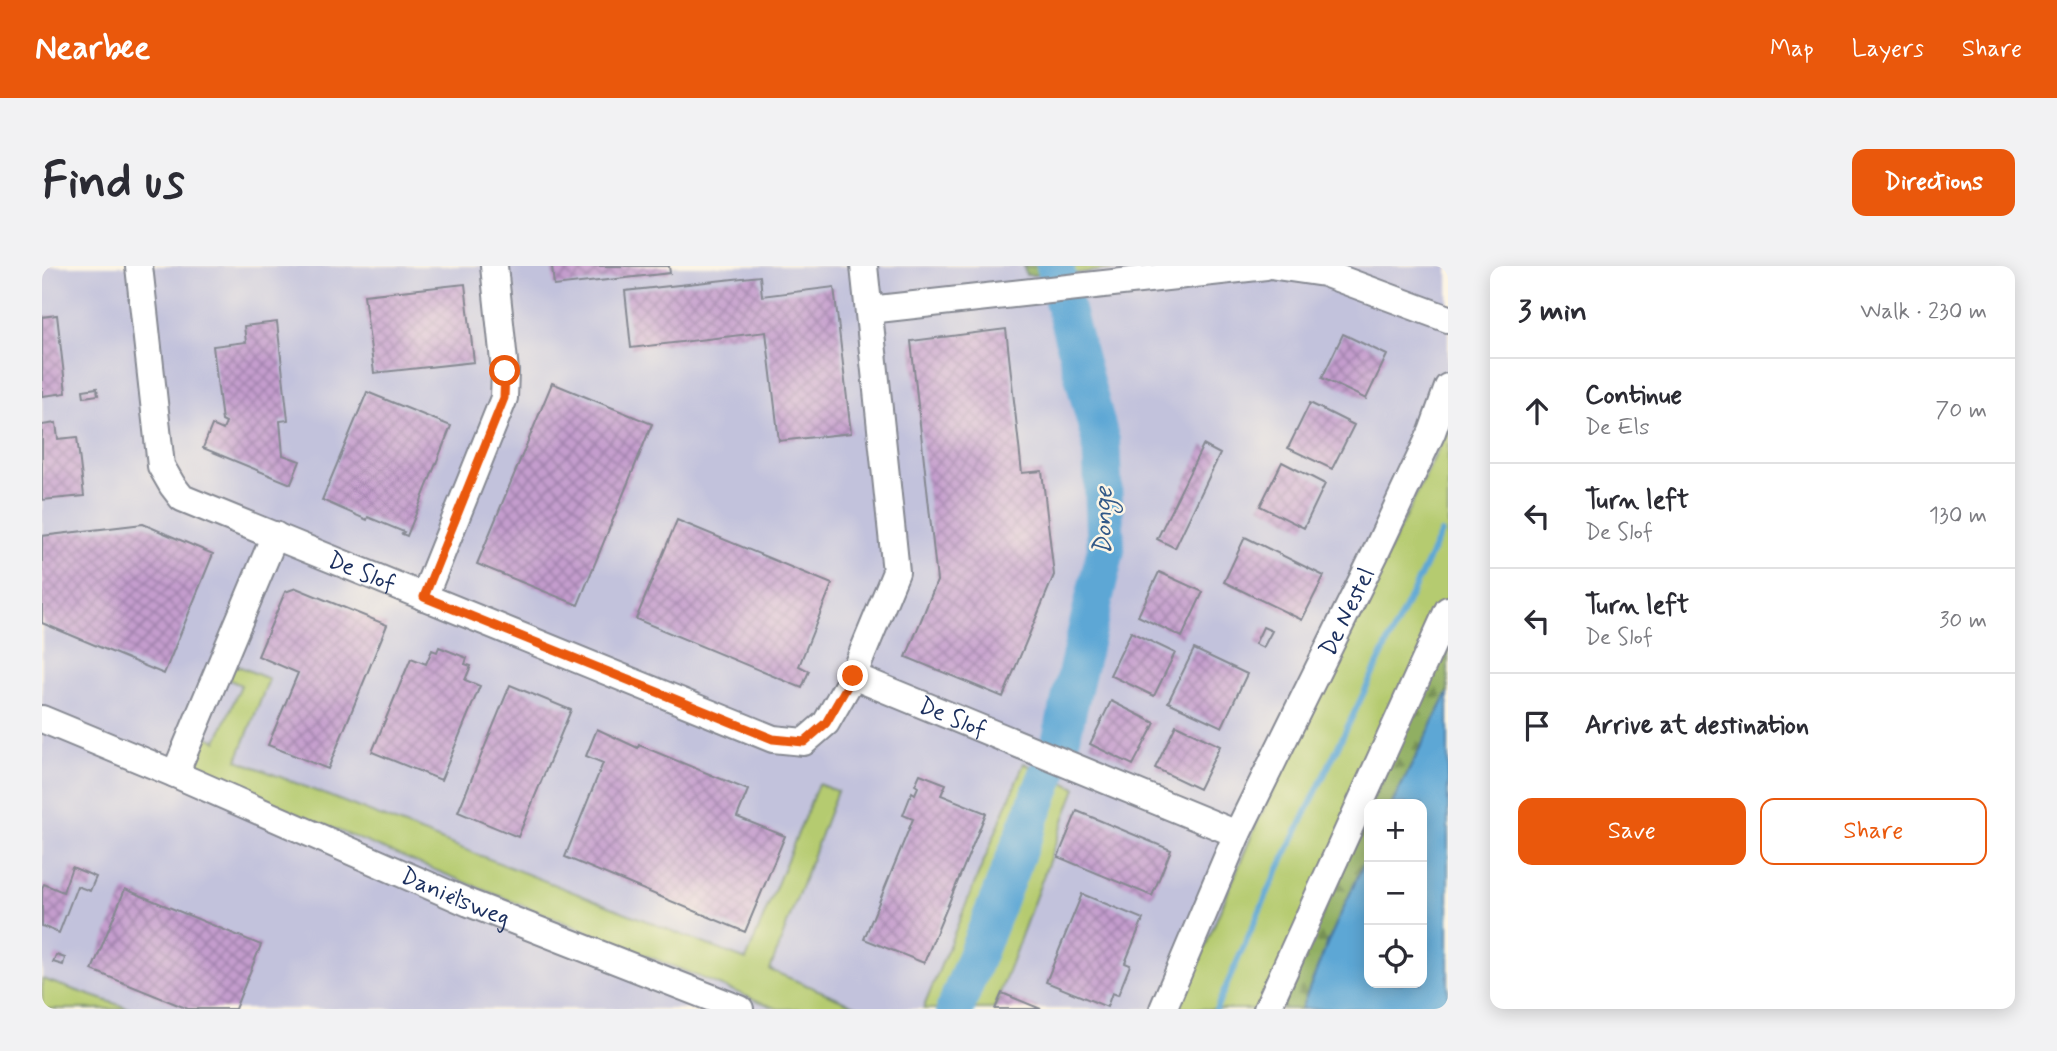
<!DOCTYPE html>
<html lang="en">
<head>
<meta charset="utf-8">
<style>
	:root { --surface:#fff; --page:#f2f2f3; --text:#2b2b33; --muted:#7c7c81; --line:#e1e1e2; --accent:#ea580c }
	body { margin:0; font-family:Mynerve,sans-serif; background:var(--page); color:var(--text) }
	.controls { position:absolute; right:21px; bottom:21px; display:grid; overflow:hidden; border-radius:14px; box-shadow:0 4px 18px #0003 }
	.controls button { width:63px; height:63px; display:grid; place-items:center; padding:0; border:0; border-bottom:2px solid var(--line); background:var(--surface); color:var(--text); font:35px sans-serif }
	.stop { position:absolute; width:21px; height:21px; margin:-16px; border:5px solid #ea580c; border-radius:50%; background:#fff }
	.stop.end { background:#ea580c; border-color:#fff; box-shadow:0 2px 7px #0008 }
	.list { margin:0; padding:0; list-style:none }
	h2 { display:flex; justify-content:space-between; align-items:center; height:91px; margin:0; padding:0 28px; font-size:30px }
	h2 small { font-size:23px; font-weight:400; color:var(--muted) }
	.list li { display:grid; grid-template-columns:46px 1fr auto; gap:21px; align-items:center; box-sizing:border-box; height:105px; padding:0 28px; border-top:2px solid var(--line) }
	.list b { display:block; font-size:26px; white-space:nowrap }
	.list p { margin:0; font-size:23px; white-space:nowrap; color:var(--muted) }
	.list em { font-size:23px; font-style:normal; color:var(--muted) }
	.actions { display:flex; gap:14px; padding:21px 28px }
	.actions a { flex:1; padding:16px 0; border:2px solid var(--accent); border-radius:14px; text-align:center; font-size:24px; color:var(--accent) }
	.actions .main { background:var(--accent); color:#fff }
	.icon { flex:none; width:38px; height:38px; fill:none; stroke:currentColor; stroke-width:2; stroke-linecap:round; stroke-linejoin:round }
	.map { position:relative; flex:none; width:1406px; height:743px; overflow:hidden; border-radius:14px }
	header { display:flex; align-items:center; gap:42px; box-sizing:border-box; height:98px; padding:0 35px; background:var(--accent); color:#fff }
	header strong { font-size:33px }
	nav { display:flex; gap:38px; margin-inline-start:auto; font-size:24px }
	.intro { display:flex; align-items:center; justify-content:space-between; box-sizing:border-box; height:168px; padding:0 42px }
	h1 { margin:0; font-size:49px }
	.button { padding:18px 32px; border-radius:14px; background:var(--accent); color:#fff; font-size:24px; font-weight:700 }
	main { display:flex; gap:42px; padding:0 42px }
	aside { flex:1; background:var(--surface); border-radius:14px; box-shadow:0 4px 18px #0003 }
	.map>svg:first-child { display:block }
	.industrial { fill:#c2c2dc }
	.grass { fill:#b5cb70; stroke:#687d67; stroke-width:2 }
	.forest { fill:url(#forest-firs); stroke:#566f60; stroke-width:2 }
	.water { fill:#5da7d5; stroke:#3c6b9a; stroke-width:2 }
	.lines { fill:none; stroke-linecap:round; stroke-linejoin:round }
	.stream { stroke:#5da7d5; stroke-width:6 }
	.river { stroke:#5da7d5; stroke-width:38 }
	.building { fill:url(#building-cross-hatch) }
	.minor-casing { stroke:#868992; stroke-width:30 }
	.minor { stroke:#fff; stroke-width:26 }
	.route { stroke:#ea580c; stroke-width:9 }
	.labels { text-anchor:middle; stroke-width:5; stroke-linejoin:round; paint-order:stroke }
	.street-label { font-size:24px; fill:#1b2f5e; stroke:#fcf5e5 }
	.water-label { font-size:26px; font-style:italic; fill:#325988; stroke:#fcf5e5 }
</style>
</head>
<body>
<header>
<strong>Nearbee</strong>
<nav><a>Map</a><a>Layers</a><a>Share</a></nav>
</header>
<div class="intro"><h1>Find us</h1><a class="button">Directions</a></div>
<main>
<div class="map">
<svg width="1406" height="743" viewBox="0 0 1406 743">
	<defs>
		<pattern id="forest-firs" width="22" height="20" patternUnits="userSpaceOnUse" patternTransform="scale(1.75)"><rect width="22" height="20" fill="#90af62"/><path d="M5 1l3.5 6h-7zM16 11l3.5 6h-7z" fill="#758f54"/></pattern>
		<pattern id="building-cross-hatch" width="8" height="8" patternUnits="userSpaceOnUse" patternTransform="scale(1.75)"><rect width="8" height="8" fill="#c49dcd"/><path d="M0 0l8 8M0 8l8-8" fill="none" stroke="#9e80aa"/></pattern>
	</defs>
	<rect width="100%" height="100%" fill="#fcf5e5"/>
	<filter id="ink" filterUnits="userSpaceOnUse"><feTurbulence type="fractalNoise" baseFrequency=".0143" numOctaves="2"/><feDisplacementMap in="SourceGraphic" scale="14" xChannelSelector="R" yChannelSelector="G"/><feConvolveMatrix kernelMatrix="1 2 1 2 8 2 1 2 1" color-interpolation-filters="sRGB"/></filter>
	<filter id="wash" filterUnits="userSpaceOnUse"><feTurbulence type="fractalNoise" baseFrequency=".00686" numOctaves="4" result="noise"/><feDisplacementMap in="SourceGraphic" scale="28" xChannelSelector="R" yChannelSelector="G"/><feGaussianBlur stdDeviation="1.57" result="paint"/><feColorMatrix in="noise" values="0 0 0 0 0 0 0 0 0 0 0 0 0 0 0 0 0 1.4 0 .05"/><feComposite in="paint" operator="in"/></filter>
	<g filter="url(#wash)">
		<rect width="100%" height="100%" fill="#f2e3c6"/>
		<path class="industrial" d="M0 0H1406V391L1327 538 1249 743H89L0 713Z"/>
		<path class="grass" d="M1017 0H1100L1019 9Z
			M1406 163V336L1218 743H1137L1214 559Z
			M196 400 227 413 195 494 704 694 776 518 795 525 728 704 822 743H736L164 511 152 503V490L159 468 175 475 199 419 183 412 187 403Z
			M982 497 1034 522 952 743H881Z
			M0 713 89 743H0Z"/>
		<path class="forest" d="M982 0H1017L1019 9H984Z
			M1406 363V427L1350 538H1329Z
			M1327 542V586L1286 676 1259 743H1239Z"/>
		<path class="water" d="M1406 427V743H1259L1286 676 1327 586V717H1380V538H1350Z"/>
		<g class="lines">
			<path class="stream" d="M1174 743 1230 617 1399 267"/>
			<path class="river" d="M1013 0 1015 9
				M1018 477 1064 283 1059 176 1021 34
				M913 743 1006 508"/>
		</g>
		<g id="blocks">
			<path class="building" d="M510 0H627L628 7 512 20Z
				M718 10 720 30 792 21 809 167 737 175 724 66 589 82 583 25Z
				M423 18 432 96 332 107 322 29Z
				M15 49 24 127 0 130V51Z
				M235 56 246 154 238 155 241 189 258 195 249 218 161 182 170 159 181 164 184 157 180 155 171 80 204 76 202 60Z
				M964 63 980 207 1000 205 1012 309 961 431 864 391 895 315 869 75Z
				M1301 68 1345 89 1324 133 1280 112Z
				M510 117 610 158 536 339 435 298Z
				M55 122 56 129 42 131 41 124Z
				M325 126 409 160 365 270 360 268 362 266 326 251 325 254 280 234Z
				M1268 137 1312 159 1290 203 1246 182Z
				M14 157 16 173 35 171 42 230 0 234V159Z
				M1161 179 1178 188 1133 282 1115 273Z
				M1240 196 1283 218 1262 262 1218 240Z
				M635 254 790 318 757 400 767 405 760 422 594 353Z
				M101 258 171 288 122 408 0 357V270Z
				M1203 271 1282 310 1260 354 1182 316Z
				M1117 306 1161 326 1140 371 1096 350Z
				M254 322 345 359 286 503 226 479 256 407 216 390 243 326Z
				M1221 361 1230 365 1221 382 1213 378Z
				M1089 366 1133 387 1112 430 1068 409Z
				M397 381 425 392 423 398 429 400 423 414 438 420 399 514 330 486 369 392 384 398 390 384 395 386Z
				M1152 383 1205 408 1180 461 1126 436Z
				M468 419 529 444 476 571 416 546Z
				M1069 435 1113 457 1091 499 1048 478Z
				M1134 459 1178 480 1157 523 1113 502Z
				M555 463 596 482 597 479 706 524 695 551 743 570 703 666 523 591 561 497 544 490Z
				M878 508 904 518 899 529 944 547 882 697 822 673 871 553 861 549 870 526 873 528 876 521 873 519Z
				M1035 545 1129 584 1110 630 1016 591Z
				M30 601 54 611 48 625 35 620 17 667 0 660V622L2 618 21 626Z
				M83 623 219 679 193 743H146L50 704Z
				M1040 628 1101 653 1083 697 1088 699 1076 729 1070 727 1065 741 1004 716Z
				M14 689 23 692 21 699 11 696Z
				M960 727 999 743H953Z"/>
		</g>
	</g>
	<g filter="url(#ink)">
		<use href="#blocks" fill-opacity="0" stroke="#868992" stroke-width="2"/>
		<g class="lines">
			<g class="minor-casing">
				<g id="minor">
					<path id="s1" d="M97 0 119 200 130 219 140 232 731 473 762 476 784 457 811 410 854 306 822 0"/>
					<path d="M1234 0 1282 7 1406 53"/>
					<path d="M827 44 1224 0"/>
					<path d="M382 331 462 132 463 105 452 0"/>
					<path id="s2" d="M811 410 1195 568"/>
					<path id="s3" d="M0 453 133 508 427 637 698 743"/>
					<path d="M133 508 233 269"/>
					<path id="s4" d="M1121 743 1195 568 1333 288 1390 166 1406 121"/>
					<path d="M1225 743 1406 344"/>
				</g>
			</g>
			<use href="#minor" class="minor"/>
		</g>
	</g>
	<g class="lines" filter="url(#ink)">
		<path class="route" d="M463 105 462 132 382 331 731 473 762 476 784 457 811 410"/>
	</g>
	<g class="labels">
		<g class="street-label">
			<text dy="8" stroke="none"><textPath href="#s1" startOffset="434">De Slof</textPath></text>
			<text dy="8" stroke="none"><textPath href="#s4" startOffset="438">De Nestel</textPath></text>
			<text dy="8" stroke="none"><textPath href="#s2" startOffset="108">De Slof</textPath></text>
			<text dy="8" stroke="none"><textPath href="#s3" startOffset="450">Daniëlsweg</textPath></text>
		</g>
		<g class="water-label">
			<text transform="translate(1060 255) rotate(-89)" y="9">Donge</text>
		</g>
	</g>
</svg>
<div class="controls">
<button>+</button>
<button>−</button>
<button><svg class="icon" aria-label="locate" viewBox="0 0 24 24"><circle cx="12" cy="12" r="6"/><path d="M12 2v4M12 18v4M2 12h4M18 12h4"/></svg></button>
</div>
<div class="stop" style="left:463px;top:105px"></div>
<div class="stop end" style="left:811px;top:410px"></div>
</div>
<aside>
<h2>3 min<small>Walk · 230 m</small></h2>
<ul class="list">
<li><svg class="icon" aria-label="ahead" viewBox="0 0 24 24"><path d="M12 20V5M6 11l6-6 6 6"/></svg><div><b>Continue</b><p>De Els</p></div><em>70 m</em></li>
<li><svg class="icon" aria-label="left" viewBox="0 0 24 24"><path d="M17 20v-9H6M10 6l-5 5 5 5"/></svg><div><b>Turn left</b><p>De Slof</p></div><em>130 m</em></li>
<li><svg class="icon" aria-label="left" viewBox="0 0 24 24"><path d="M17 20v-9H6M10 6l-5 5 5 5"/></svg><div><b>Turn left</b><p>De Slof</p></div><em>30 m</em></li>
<li><svg class="icon" aria-label="arrive" viewBox="0 0 24 24"><path d="M6 21V4h12l-3 4 3 4H6"/></svg><div><b>Arrive at destination</b></div></li>
</ul>
<div class="actions"><a class="main">Save</a><a>Share</a></div>
</aside>
</main>
</body>
</html>
